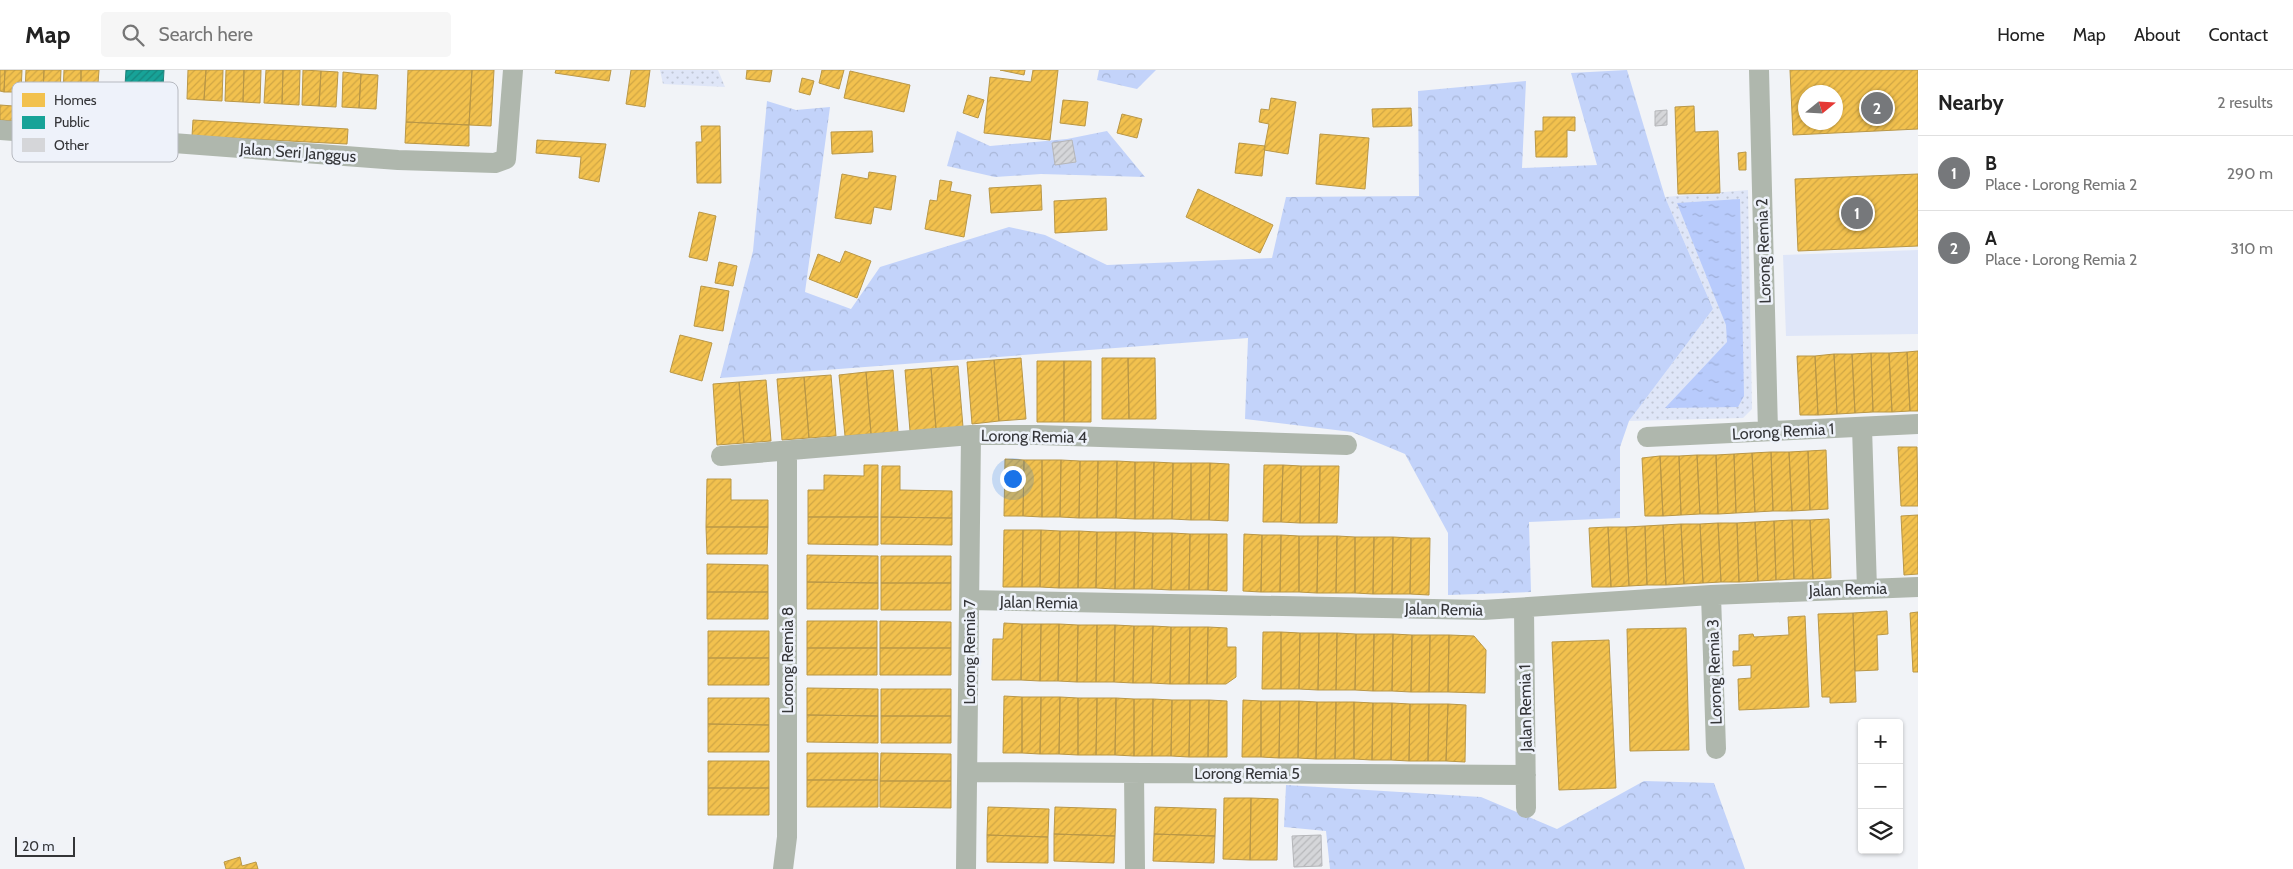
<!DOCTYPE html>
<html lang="en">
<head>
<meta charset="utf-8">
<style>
	:root { --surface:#fff; --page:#f6f6f6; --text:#222; --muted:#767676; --line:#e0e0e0; --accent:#76787b }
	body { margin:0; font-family:Cabin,sans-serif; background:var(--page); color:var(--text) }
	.controls { position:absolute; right:15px; bottom:15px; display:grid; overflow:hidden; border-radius:5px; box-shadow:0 1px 4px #0004 }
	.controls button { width:45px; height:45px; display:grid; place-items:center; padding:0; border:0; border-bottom:1px solid var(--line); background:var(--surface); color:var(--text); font:25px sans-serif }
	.compass { position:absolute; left:1798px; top:15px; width:45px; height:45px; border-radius:50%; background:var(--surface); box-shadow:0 1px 4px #0004; rotate:72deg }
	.scale { position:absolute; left:15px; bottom:12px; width:60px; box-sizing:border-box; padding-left:5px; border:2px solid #343538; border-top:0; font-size:14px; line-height:18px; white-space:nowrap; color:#343538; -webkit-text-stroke:4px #eef2fa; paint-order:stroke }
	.you { position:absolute; left:1012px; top:408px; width:18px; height:18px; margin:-12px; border:4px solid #fff; border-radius:50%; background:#1a73e8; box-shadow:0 0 0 8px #1a73e833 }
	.badge { display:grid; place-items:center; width:32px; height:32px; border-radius:50%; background:var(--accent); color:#fff; font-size:16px; font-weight:700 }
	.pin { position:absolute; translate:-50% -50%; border:2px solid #fff; box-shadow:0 1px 5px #0006 }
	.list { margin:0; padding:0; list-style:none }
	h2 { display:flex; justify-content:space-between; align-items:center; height:65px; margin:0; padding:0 20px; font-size:21px }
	h2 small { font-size:16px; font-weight:400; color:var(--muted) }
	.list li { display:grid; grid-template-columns:32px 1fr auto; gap:15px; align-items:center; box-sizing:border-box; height:75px; padding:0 20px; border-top:1px solid var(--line) }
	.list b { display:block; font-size:19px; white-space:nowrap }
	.list p { margin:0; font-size:16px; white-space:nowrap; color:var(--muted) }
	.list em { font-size:16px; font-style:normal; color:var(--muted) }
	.icon { flex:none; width:28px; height:28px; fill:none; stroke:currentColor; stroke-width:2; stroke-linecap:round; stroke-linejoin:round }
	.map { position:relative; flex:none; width:1918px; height:799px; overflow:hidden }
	header { display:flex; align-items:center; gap:30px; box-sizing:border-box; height:70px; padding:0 25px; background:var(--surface); border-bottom:1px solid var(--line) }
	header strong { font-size:24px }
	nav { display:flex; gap:28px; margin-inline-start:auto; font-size:18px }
	.search { width:350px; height:45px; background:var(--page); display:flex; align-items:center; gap:12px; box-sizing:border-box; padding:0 18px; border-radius:5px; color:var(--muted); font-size:19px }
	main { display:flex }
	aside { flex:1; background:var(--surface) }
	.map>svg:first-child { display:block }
	.grass { fill:url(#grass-dots) }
	.forest { fill:url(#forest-crowns) }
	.green { fill:#dfe6f8 }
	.water { fill:url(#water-ripples) }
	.homes { fill:url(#homes-hatch); stroke:#b99747; fill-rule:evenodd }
	.public { fill:url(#public-hatch); stroke:#20827b }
	.building { fill:url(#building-hatch); stroke:#b5b6b9 }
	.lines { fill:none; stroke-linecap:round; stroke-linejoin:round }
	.street { stroke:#afb7ad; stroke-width:20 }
	.labels { text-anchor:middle; stroke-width:5; stroke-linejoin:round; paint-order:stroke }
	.street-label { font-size:16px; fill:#343538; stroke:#eef2fa }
	.key { fill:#eef2fa; stroke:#b6b9c0; stroke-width:1 }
	.key-label { font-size:14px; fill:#343538 }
</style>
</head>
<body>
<header>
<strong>Map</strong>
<div class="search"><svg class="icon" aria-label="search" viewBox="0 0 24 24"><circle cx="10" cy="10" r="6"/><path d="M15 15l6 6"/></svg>Search here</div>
<nav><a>Home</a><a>Map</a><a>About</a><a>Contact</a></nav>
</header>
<main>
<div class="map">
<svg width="1918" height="799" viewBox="0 0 1918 799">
	<defs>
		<pattern id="grass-dots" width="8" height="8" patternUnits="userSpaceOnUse" patternTransform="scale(1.25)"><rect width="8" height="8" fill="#dfe6f8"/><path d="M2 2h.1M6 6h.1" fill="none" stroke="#c0c6d5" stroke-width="1.8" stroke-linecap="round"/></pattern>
		<pattern id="forest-crowns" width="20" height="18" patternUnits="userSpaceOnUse" patternTransform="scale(1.25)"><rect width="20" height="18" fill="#c3d3fa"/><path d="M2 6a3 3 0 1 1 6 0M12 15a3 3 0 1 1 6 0" fill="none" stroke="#a8b6d7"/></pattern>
		<pattern id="water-ripples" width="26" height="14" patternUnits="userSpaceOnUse" patternTransform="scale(1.25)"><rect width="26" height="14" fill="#b8cbfc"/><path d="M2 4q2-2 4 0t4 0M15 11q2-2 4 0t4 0" fill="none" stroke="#9fafd9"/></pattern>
		<pattern id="homes-hatch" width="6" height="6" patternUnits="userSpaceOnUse" patternTransform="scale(1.25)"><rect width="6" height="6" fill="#f2c14e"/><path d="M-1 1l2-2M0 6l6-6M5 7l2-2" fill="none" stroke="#d0a645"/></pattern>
		<pattern id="public-hatch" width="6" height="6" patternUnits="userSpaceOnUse" patternTransform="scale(1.25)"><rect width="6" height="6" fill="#17a398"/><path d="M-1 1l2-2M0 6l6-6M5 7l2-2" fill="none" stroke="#16867d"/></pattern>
		<pattern id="building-hatch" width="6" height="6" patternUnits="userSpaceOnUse" patternTransform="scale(1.25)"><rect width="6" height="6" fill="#d5d6d9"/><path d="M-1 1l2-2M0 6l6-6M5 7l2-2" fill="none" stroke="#b7b8bb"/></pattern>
	</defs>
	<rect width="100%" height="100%" fill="#f1f3f7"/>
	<path class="grass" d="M660 0H718L725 17 663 14Z
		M1748 120 1752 339 1743 348 1629 351 1713 239 1665 127Z"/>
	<path class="forest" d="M1099 0H1156L1137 19 1097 10Z
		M1627 0 1665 127 1713 239 1629 351 1620 377V448L1529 452 1531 522 1448 525V463L1405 384 1352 362 1245 349 1248 268 720 308 753 181 767 31 796 40 830 37 805 222 851 239 880 197 1009 157 1045 165 1107 195 1272 188 1286 127 1419 126 1418 21 1526 11 1522 98 1597 95 1571 3Z
		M957 61 990 76 1067 69 1107 61 1145 107 1041 104 995 107 947 96Z
		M1644 711 1714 713 1745 799H1330L1326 761 1284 757 1286 715 1481 727 1557 759Z"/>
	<path class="green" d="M1918 180V264L1786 266 1783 185Z"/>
	<path class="water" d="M1740 129 1744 326 1738 337 1665 338 1727 272 1726 255 1677 133Z"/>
	<path class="homes" d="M0 0H5L4 22 0 21Z
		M5 0H22L21 22H4Z
		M26 0H44L43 24 25 23Z
		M44 0H61L60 24H43Z
		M64 0H81V26L63 25Z
		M81 0H99L97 27 81 26Z
		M188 0H206L204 30 187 29Z
		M206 0H223L222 31 204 30Z
		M226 0H244L243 32 225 31Z
		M244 0H261L260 33 243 32Z
		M266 0H283L282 34 264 33Z
		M283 0H300L299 35 282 34Z
		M303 0 321 1 319 36 302 35Z
		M408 0H472L469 55 406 52Z
		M472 0H494L491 56 469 55Z
		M556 0H611L609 11 555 3Z
		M631 0H650L645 37 626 34Z
		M747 0H772L770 12 746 9Z
		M822 0H844L839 19 819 13Z
		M1000 0H1025L1024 5Z
		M1033 0H1058L1050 70 984 63 990 7 1031 12Z
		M1790 0H1918V59L1793 65ZM1806 22H1836V52H1806Z
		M321 1 338 2 336 37 319 36Z
		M850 1 910 15 904 42 844 28Z
		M343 2 361 4 359 38 342 37Z
		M361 4 378 5 376 39 359 38Z
		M802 8 814 11 810 25 799 22Z
		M968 25 984 30 978 48 963 43Z
		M1271 28 1296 32 1288 84 1264 80 1269 54 1259 52 1261 39 1269 40Z
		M1063 30 1088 32 1085 56 1060 53Z
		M0 35 121 44V59L0 50Z
		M1694 36 1695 62 1718 61 1720 123 1678 124 1675 37Z
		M1411 38 1412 56 1373 57 1372 39Z
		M1122 44 1142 49 1137 68 1117 63Z
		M1543 47H1575V61L1567 60V87H1536L1535 61H1543Z
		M193 50 348 59 347 74 192 66Z
		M406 52 469 55V76L405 73Z
		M701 56H720L721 113H697L696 72H702Z
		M872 61 873 82 832 84 831 62Z
		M1320 64 1369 68 1365 119 1316 114Z
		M537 70 606 74 599 112 579 108 581 87 536 83Z
		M1239 73 1265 76 1262 106 1235 103Z
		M1746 82V100H1739L1738 83Z
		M869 102 896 106 891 140 874 137 871 154 835 148 842 104 868 109Z
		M1918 104V176L1798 181 1795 109Z
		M940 110 952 112 950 121 971 125 964 167 925 159 930 130 937 131Z
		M1041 115 1042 140 991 143 989 118Z
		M1198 119 1273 155 1260 183 1186 147Z
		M1106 128 1107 160 1055 163 1054 131Z
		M699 142 716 146 707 191 689 187Z
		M845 181 871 191 857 228 809 209 818 184 840 193Z
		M719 192 737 196 733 216 715 213Z
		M701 216 729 221 723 261 694 256Z
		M680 265 712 273 702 311 670 302Z
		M1918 281V341H1910L1907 282Z
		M1907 282 1910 341 1892 342 1889 283Z
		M1871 283 1873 342 1855 343 1852 284Z
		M1871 283H1889L1892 342H1873Z
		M1834 284 1837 344 1818 345 1815 286Z
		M1834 284H1852L1855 343 1837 344Z
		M1797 286H1815L1818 345H1800Z
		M1021 288 1026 349 999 351 994 290Z
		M1102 288H1128L1129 349H1102Z
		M1128 288H1155L1156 349H1129Z
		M994 290 999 351 972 354 967 292Z
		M1037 291H1064V352H1037Z
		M1064 291H1091V352H1064Z
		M958 296 963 357 936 359 931 298Z
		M931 298 936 359 910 361 905 300Z
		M893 300 898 362 871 364 866 302Z
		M866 302 871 364 845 366 839 305Z
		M831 305 836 366 809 368 804 307Z
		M804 307 809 368 782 370 777 309Z
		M766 310 771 371 744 373 739 312Z
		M739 312 744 373 717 375 713 314Z
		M1898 377H1917L1918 436H1901Z
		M1826 380 1828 439 1810 440 1808 381Z
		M1808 381 1810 440 1792 441 1789 382Z
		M1771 382 1773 441 1755 442 1752 383Z
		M1771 382H1789L1792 441H1773Z
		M1752 383 1755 442 1736 443 1734 384Z
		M1734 384 1736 443 1718 444 1716 385Z
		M1697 385 1700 444 1681 445 1679 386Z
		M1697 385H1716L1718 444H1700Z
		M1660 386 1663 446H1645L1642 388Z
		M1660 386H1679L1681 445 1663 446Z
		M1005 389 1024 390 1023 446H1004Z
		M1024 390H1042V447L1023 446Z
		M1042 390H1061L1060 447H1042Z
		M1061 390 1080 391 1079 448 1060 447Z
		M1080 391H1098L1097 448H1079Z
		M1098 391H1117L1116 448H1097Z
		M1117 391 1135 392V449L1116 448Z
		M1135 392H1154L1153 449H1135Z
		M1154 392 1173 393 1172 449H1153Z
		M1173 393H1191V450L1172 449Z
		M1191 393H1210L1209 450H1191Z
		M1210 393 1229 394 1228 451 1209 450Z
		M864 395H878V447H808V420H824V405L864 406Z
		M1264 395H1283L1281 452H1263Z
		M1283 395 1301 396 1300 453 1281 452Z
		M882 396H900V420L952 421V448L881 447Z
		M1301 396H1320L1319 453H1300Z
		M1320 396H1339L1337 453H1319Z
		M707 409H731V430H768V457H706Z
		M1918 445V504L1904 505 1901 446Z
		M808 447H878V475L808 474Z
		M881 447 952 448V475L881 474Z
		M1829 449 1831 508 1813 509 1810 450Z
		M1792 450 1794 509 1776 510 1774 451Z
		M1792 450H1810L1813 509H1794Z
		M1774 451 1776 510 1758 511 1755 452Z
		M1755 452 1758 511 1739 512 1737 453Z
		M1718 453 1721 512 1703 513 1700 454Z
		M1718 453H1737L1739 512H1721Z
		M1681 454 1684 514 1666 515 1663 455Z
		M1681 454H1700L1703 513 1684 514Z
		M1663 455 1666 515H1647L1645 456Z
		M1645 456 1647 515 1629 516 1626 457Z
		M706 457H768L767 484H707Z
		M1608 457 1611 517H1592L1589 458Z
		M1608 457H1626L1629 516 1611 517Z
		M1004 460H1023L1022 517H1003Z
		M1023 460H1041L1040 517H1022Z
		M1041 460 1060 461 1059 518 1040 517Z
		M1060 461H1079L1078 518H1059Z
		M1079 461 1097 462 1096 518H1078Z
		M1097 462H1116L1115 519 1096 518Z
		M1116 462H1135L1134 519H1115Z
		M1135 462 1153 463 1152 519H1134Z
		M1153 463H1172L1171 520 1152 519Z
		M1172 463 1190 464 1189 520H1171Z
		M1190 464H1209L1208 520H1189Z
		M1209 464H1227V521L1208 520Z
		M1244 464 1262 465 1261 522 1243 521Z
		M1262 465H1281L1280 522H1261Z
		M1281 465 1299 466V522H1280Z
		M1299 466H1318L1317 523 1299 522Z
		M1318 466H1337L1336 523H1317Z
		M1337 466 1355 467V523H1336Z
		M1355 467H1374L1373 524 1355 523Z
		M1374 467H1393L1392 524H1373Z
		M1393 467 1411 468 1410 524H1392Z
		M1411 468H1430L1429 525 1410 524Z
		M807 485 878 486V513L807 512Z
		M881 486H951V513H881Z
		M707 494 768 495V522H707Z
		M807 512 878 513V539H807Z
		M881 513H951V540H881Z
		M707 522H768V549H707Z
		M1887 541 1888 564 1877 565 1878 600 1855 601 1853 543Z
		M1918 542V602H1913L1910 543Z
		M1853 543 1856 632 1830 633V627H1822L1818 544Z
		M1805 546 1809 637 1739 640 1738 609 1751 608V595L1733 596V581H1739V565L1753 564 1754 567 1789 565 1788 547Z
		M807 551H877V578H807Z
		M880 551 951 552V578H880Z
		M1004 553 1022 554 1021 610H992L993 569H1003Z
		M1022 554H1041L1040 611 1021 610Z
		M1041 554H1059L1058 611H1040Z
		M1059 554 1078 555 1077 612 1058 611Z
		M1078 555H1097L1096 612H1077Z
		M1097 555H1115L1114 612H1096Z
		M1115 555 1134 556 1133 613 1114 612Z
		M1134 556H1153L1151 613H1133Z
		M1153 556 1171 557 1170 614 1151 613Z
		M1171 557H1190L1189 614H1170Z
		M1190 557H1208L1207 614H1189Z
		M1208 557 1227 558V577H1236V607L1226 614H1207Z
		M1686 558 1689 680 1630 681 1627 559Z
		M708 561H769V588H708Z
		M1263 562H1281V619H1262Z
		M1281 562 1300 563 1299 619H1281Z
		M1300 563H1319L1318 620 1299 619Z
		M1319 563H1337L1336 620H1318Z
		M1337 563 1356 564 1355 620H1336Z
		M1356 564H1374L1373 621 1355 620Z
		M1374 564H1393L1392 621H1373Z
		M1393 564 1412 565 1411 622 1392 621Z
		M1412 565H1430L1429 622H1411Z
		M1430 565H1449L1448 622H1429Z
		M1449 565 1474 566 1486 580 1485 623 1448 622Z
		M1609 570 1616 718 1559 720 1552 572Z
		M807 578H877V605H807Z
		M880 578H951V605H880Z
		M708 588H769V615H708Z
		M807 618 878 619V646L807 645Z
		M881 619H951V646H881Z
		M1004 626 1022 627V683H1003Z
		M1022 627H1041L1040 684 1022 683Z
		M1041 627H1060L1059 684H1040Z
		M1060 627 1078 628V685L1059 684Z
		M708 628H769V655L708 654Z
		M1078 628H1097L1096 685H1078Z
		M1097 628H1116L1115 685H1096Z
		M1116 628 1134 629V686L1115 685Z
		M1134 629H1153L1152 686H1134Z
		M1153 629 1172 630 1171 686H1152Z
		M1172 630H1190L1189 687 1171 686Z
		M1190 630H1209L1208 687H1189Z
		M1209 630 1227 631V687H1208Z
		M1243 630 1261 631V687H1242Z
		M1261 631H1280L1279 688 1261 687Z
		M1280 631H1299L1298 688H1279Z
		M1299 631 1317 632 1316 689 1298 688Z
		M1317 632H1336L1335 689H1316Z
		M1336 632H1354V689H1335Z
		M1354 632 1373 633 1372 690 1354 689Z
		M1373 633H1392L1391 690H1372Z
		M1392 633 1410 634 1409 691 1391 690Z
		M1410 634H1429L1428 691H1409Z
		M1429 634H1448L1446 691H1428Z
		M1448 634 1466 635 1465 692 1446 691Z
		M807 645 878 646V673L807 672Z
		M881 646H951V673H881Z
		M708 654 769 655V682H708Z
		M807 683H878V710H807Z
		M881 683 951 684V711H880Z
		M708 691H769V718H708Z
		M807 710H878V737H807Z
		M880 711H951V738L880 737Z
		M708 718H769V745H708Z
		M1224 728H1251L1250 790 1223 789Z
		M1251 728 1278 729 1277 790H1250Z
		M988 737 1049 739 1048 767 987 765Z
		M1055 737 1116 739 1115 766 1054 764Z
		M1155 737 1216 739 1215 766 1154 764Z
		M1054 764 1115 766 1114 793 1054 791Z
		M1154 764 1215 766 1214 793 1153 791Z
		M987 765 1048 767V793L987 792Z
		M240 787 242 796 256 792 258 799H226L224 792Z"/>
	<path class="public" d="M126 0H164L162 34 124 31Z"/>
	<path class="building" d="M1667 40V55L1655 56V41Z
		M1072 70 1076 92 1055 95 1052 73Z
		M1321 765 1322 796 1294 797 1292 766Z"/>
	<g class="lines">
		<path class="street" d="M1759 0 1768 361
			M0 60 398 90 495 93 506 89 513 0
			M1862 357 1867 519
			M1647 367 1918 354
			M721 386 971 365H1038L1347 375
			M1711 525 1716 679
			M970 530 1483 540 1711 525 1918 517
			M1524 538 1526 738
			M968 702 1526 705
			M1134 703 1135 799
			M783 799 787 767V381
			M966 799 971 365"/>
	</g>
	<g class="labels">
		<g class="street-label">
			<text transform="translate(298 82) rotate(4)" y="6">Jalan Seri Janggus</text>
			<text transform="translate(1763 181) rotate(-92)" y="6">Lorong Remia 2</text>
			<text transform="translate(1783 361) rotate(-3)" y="6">Lorong Remia 1</text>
			<text transform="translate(1034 366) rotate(1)" y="6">Lorong Remia 4</text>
			<text transform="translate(1848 519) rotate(-2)" y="6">Jalan Remia</text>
			<text transform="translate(1039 532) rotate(1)" y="6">Jalan Remia</text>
			<text transform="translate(1444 539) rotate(1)" y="6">Jalan Remia</text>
			<text transform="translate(969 582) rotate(-90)" y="6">Lorong Remia 7</text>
			<text transform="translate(787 590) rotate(-90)" y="6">Lorong Remia 8</text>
			<text transform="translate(1714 602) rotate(-92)" y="6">Lorong Remia 3</text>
			<text transform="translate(1525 638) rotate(-91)" y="6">Jalan Remia 1</text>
			<text x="1247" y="709">Lorong Remia 5</text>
		</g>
	</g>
	<rect x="12" y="12" width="166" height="80" rx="8" class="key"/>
	<rect x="22" y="23" width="23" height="14" fill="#f2c14e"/>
	<rect x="22" y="46" width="23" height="13" fill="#17a398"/>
	<rect x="22" y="68" width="23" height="14" fill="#d5d6d9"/>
	<g class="key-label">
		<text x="54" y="35">Homes</text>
		<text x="54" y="57">Public</text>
		<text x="54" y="80">Other</text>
	</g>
</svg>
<div class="controls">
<button>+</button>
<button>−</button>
<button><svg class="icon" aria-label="layers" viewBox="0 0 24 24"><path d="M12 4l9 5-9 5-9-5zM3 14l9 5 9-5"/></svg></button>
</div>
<svg class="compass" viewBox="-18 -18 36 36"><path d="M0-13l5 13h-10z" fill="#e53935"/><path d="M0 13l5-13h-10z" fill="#767676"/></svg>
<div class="scale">20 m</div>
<div class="you"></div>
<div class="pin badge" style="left:1857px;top:143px">1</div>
<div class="pin badge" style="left:1877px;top:38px">2</div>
</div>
<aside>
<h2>Nearby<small>2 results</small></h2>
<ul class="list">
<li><span class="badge">1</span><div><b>B</b><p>Place · Lorong Remia 2</p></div><em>290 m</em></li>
<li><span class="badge">2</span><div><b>A</b><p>Place · Lorong Remia 2</p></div><em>310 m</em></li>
</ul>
</aside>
</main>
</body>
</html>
